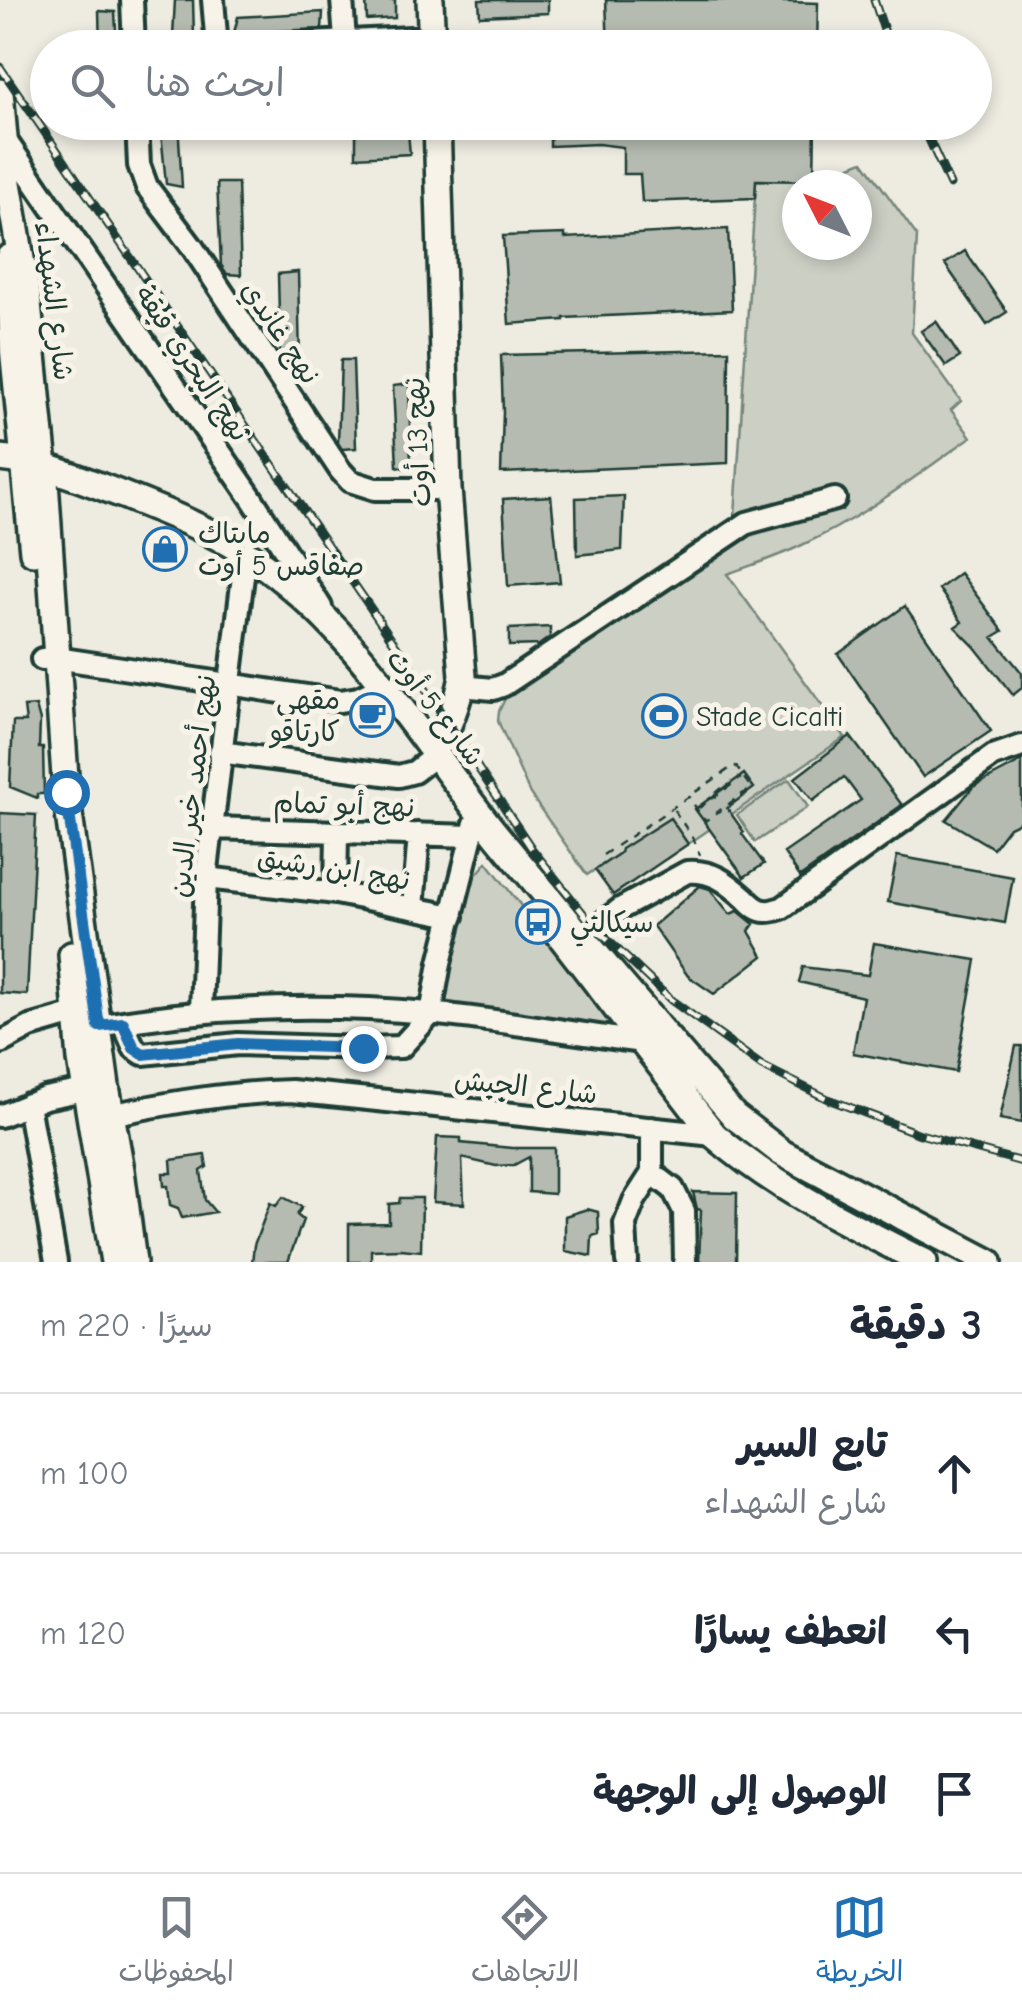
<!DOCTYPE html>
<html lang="ar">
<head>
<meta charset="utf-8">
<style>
	:root { --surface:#fff; --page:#f2f2f3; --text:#1f2937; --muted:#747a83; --line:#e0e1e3; --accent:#1f6fb2 }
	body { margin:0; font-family:"Comic Neue","Playpen Sans Arabic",sans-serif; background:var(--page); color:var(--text); direction:rtl }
	.compass { position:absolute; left:782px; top:170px; width:90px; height:90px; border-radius:50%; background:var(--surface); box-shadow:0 5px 15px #0003; rotate:312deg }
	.stop { position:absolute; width:30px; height:30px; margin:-22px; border:8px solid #1f6fb2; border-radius:50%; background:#fff }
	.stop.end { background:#1f6fb2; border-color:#fff; box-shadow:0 2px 10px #0008 }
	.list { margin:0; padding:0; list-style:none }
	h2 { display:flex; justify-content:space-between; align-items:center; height:130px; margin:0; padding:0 40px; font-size:42px }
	h2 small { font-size:32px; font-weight:400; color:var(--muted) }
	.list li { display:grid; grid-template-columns:65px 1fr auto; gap:30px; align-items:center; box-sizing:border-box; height:160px; padding:0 40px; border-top:2px solid var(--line) }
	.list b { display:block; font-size:38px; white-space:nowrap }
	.list p { margin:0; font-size:32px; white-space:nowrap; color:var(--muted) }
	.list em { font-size:32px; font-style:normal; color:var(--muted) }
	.icon { flex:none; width:55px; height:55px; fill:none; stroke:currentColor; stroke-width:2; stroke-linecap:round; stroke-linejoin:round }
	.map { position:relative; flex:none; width:1022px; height:1262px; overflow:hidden; direction:ltr }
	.search { position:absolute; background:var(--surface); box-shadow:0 5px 15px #0003; left:30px; right:30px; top:30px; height:110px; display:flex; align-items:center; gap:25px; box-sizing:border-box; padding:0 35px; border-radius:55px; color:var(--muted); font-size:38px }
	.sheet { height:610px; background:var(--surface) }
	nav { display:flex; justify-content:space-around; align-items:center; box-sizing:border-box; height:140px; border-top:2px solid var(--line); background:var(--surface); font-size:28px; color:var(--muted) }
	nav a { display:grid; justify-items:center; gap:5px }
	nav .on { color:var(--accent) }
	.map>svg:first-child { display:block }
	.green { fill:#cccfc4; stroke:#76867c; stroke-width:2.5; fill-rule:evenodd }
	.building { fill:#b5bbb0; stroke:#1f3d34; stroke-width:2.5 }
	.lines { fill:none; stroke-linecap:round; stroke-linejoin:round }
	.minor-casing { stroke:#1f3d34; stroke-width:28 }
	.major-casing { stroke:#1f3d34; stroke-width:32 }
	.path { stroke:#1f3d34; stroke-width:2.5; stroke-dasharray:8 8; stroke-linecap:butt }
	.minor { stroke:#f7f3e8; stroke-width:20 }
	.major { stroke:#f7f3e8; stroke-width:25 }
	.rail-casing { stroke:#1f3d34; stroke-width:9 }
	.rail { stroke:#f7f3e8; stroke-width:5; stroke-dasharray:15; stroke-linecap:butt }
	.route { stroke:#1f6fb2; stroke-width:12 }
	.labels { text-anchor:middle; stroke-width:10; stroke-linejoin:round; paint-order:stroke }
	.street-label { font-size:28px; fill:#1f3d34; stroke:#f7f3e8 }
	.poi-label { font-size:28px; fill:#1f3d34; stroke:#f7f3e8; text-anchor:start }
</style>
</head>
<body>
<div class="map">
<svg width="1022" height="1262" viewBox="0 0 1022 1262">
	<rect width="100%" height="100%" fill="#eeece1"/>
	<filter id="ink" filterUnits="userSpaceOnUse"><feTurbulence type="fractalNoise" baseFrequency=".01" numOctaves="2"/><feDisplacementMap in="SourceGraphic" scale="20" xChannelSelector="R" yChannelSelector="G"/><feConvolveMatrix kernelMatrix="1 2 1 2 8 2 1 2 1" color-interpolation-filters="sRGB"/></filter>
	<g filter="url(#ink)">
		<path class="green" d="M863 161 917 236 912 333 961 401 951 410 971 437C916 476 862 518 800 546 777 557 752 565 727 574L845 737 666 859 620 853 587 875 530 794 498 721 499 711 506 697 724 543 716 530 735 516 756 180 814 181ZM797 185H857V245H797Z
			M789 779 808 807 755 842 737 815Z
			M487 862 619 1032 443 1001 471 881Z"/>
		<path class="building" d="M175 0H193L194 38 173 36Z
			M366 0H395V18L367 20Z
			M479 0H548V13L480 16Z
			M606 0H730L818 3 817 48H608Z
			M99 11 115 12 117 48H100Z
			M323 12 322 29 234 33 238 17Z
			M160 122H178L182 187 166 184Z
			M356 122H407L410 154 356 157Z
			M550 122H815L814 181 756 180 755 198 642 202 640 174H623V147L598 144 550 146Z
			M217 183H238L241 275 227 274 221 265Z
			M728 229 732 310 564 318V320L509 324 503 236 565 234V238Z
			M965 251 1007 312 987 325 945 264Z
			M298 272 300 361 284 360 280 355 278 274Z
			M936 321 960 357 946 366 921 331Z
			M729 350 728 463 501 473 503 412 501 355Z
			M341 360H353L356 448 342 449 338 443Z
			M409 384 411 470 397 466 393 386Z
			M551 496 560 582 508 586 503 499Z
			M624 496 622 550 577 555 576 498Z
			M960 573 1003 631 993 637 1022 673V688L1013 695 974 646 955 627 962 622 939 589Z
			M905 606 991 731 923 777 838 654Z
			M550 627V637L539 645 509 646V629Z
			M36 706 40 721 39 748H43L44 794H37V798L10 787 13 722H26L24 707Z
			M850 736 902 805 800 877 784 853 861 800 844 777 813 801 795 778Z
			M1022 761V821L1009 827 993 848 946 820 973 787Z
			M744 774 754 788 727 808 744 832 742 834 764 864 744 877 695 809Z
			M0 813 36 815 27 995 0 993Z
			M670 818 688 844 613 895 595 870 620 853 621 849Z
			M897 856 1013 877 1005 923 888 902Z
			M700 886 710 889 730 914 738 911 754 924 749 931 763 956 714 994 688 976 653 926Z
			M874 943 976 960 956 1072 853 1053 863 997 799 982 803 967 868 975Z
			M1016 1046H1022V1123L1000 1119Z
			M437 1137 461 1138V1143L512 1148H554V1194L529 1192V1157L514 1165 496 1166 462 1158 464 1204 433 1202Z
			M205 1155 207 1167 201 1171 205 1200 215 1212 182 1218 178 1208 170 1205 168 1186H164L163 1173H172L171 1160Z
			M693 1192 737 1193 736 1262H699L701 1210 697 1209Z
			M283 1197 302 1207 297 1215 303 1220 288 1262H252L254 1245 270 1203 276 1206Z
			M400 1198H422L421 1251 400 1249 371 1250V1262H349V1224L389 1223V1204L399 1203Z
			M587 1209 598 1212 599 1234 592 1236 591 1256 565 1251V1216Z"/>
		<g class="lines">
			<g class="minor-casing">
				<path id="minor" d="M132 0 134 48
					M213 0 217 47
					M342 0 345 40
					M207 48 431 37
					M137 122 139 165 147 187 193 248 340 470 350 481 375 489H448
					M4 138 251 497 321 607
					M42 659 56 658 340 701 358 698 373 691
					M461 686 493 689 504 685 747 523 835 499
					M220 752 399 776 414 772 428 761
					M213 828 472 836
					M206 878 336 893 453 916
					M336 893 337 832
					M413 908 419 834
					M583 938 620 909 687 872C712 870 727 882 745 898 751 904 757 911 766 911 770 912 778 909 782 908L993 756 1022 746
					M201 1011 206 878 244 568
					M123 1023 134 1048 143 1054 238 1044 363 1048 401 1047 431 1014 440 963 475 823
					M87 1028C199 1007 315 1003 429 1013 500 1020 571 1033 641 1042
					M0 1043 30 1027 92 1009
					M28 1104 56 1262
					M0 1116 45 1098 99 1087
					M101 1117C166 1103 224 1093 291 1091L714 1135
					M652 1173 673 1189 684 1211 685 1262
					M627 1262 625 1224 634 1201 652 1173V1128"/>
			</g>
			<g class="major-casing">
				<path id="major" d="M430 0 432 48
					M0 92 8 183 27 294 44 466 66 792 106 1086 121 1170 133 1262
					M9 258 13 347 33 552
					M0 458C43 462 83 480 123 495 165 512 209 529 247 554 354 623 419 740 498 837 575 931 655 1023 734 1116L782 1153 989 1262
					M434 753C448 728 458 705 463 676L448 489 437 122
					M556 930 714 1135C776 1189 851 1225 924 1262
					M72 955 81 1060 114 1262"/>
			</g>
			<path class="path" d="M716 793 722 788
				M699 808 741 778
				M674 810 694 840 700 855
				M603 855 735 765 751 788 705 821 688 796"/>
			<use href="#minor" class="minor"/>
			<use href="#major" class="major"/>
			<g class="rail-casing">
				<path id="rail" d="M874 0 890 48
					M0 67 402 654 532 849 595 928 671 1000 762 1066 828 1099 920 1134 1022 1162
					M921 122 950 185"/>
			</g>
			<use href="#rail" class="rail"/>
		</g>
	</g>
	<g class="lines" filter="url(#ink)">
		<path class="route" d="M66 792 99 1026 123 1023 134 1048 143 1054 238 1044 363 1048"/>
	</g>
	<defs>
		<g id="shop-ring" transform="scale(2.25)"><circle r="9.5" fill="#f7f3e8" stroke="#1f6fb2" stroke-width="1.5"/><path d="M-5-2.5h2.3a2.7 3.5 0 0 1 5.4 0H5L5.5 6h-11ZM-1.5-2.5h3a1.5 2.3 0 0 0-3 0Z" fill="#1f6fb2"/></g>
		<g id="cafe-ring" transform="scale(2.25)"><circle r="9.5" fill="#f7f3e8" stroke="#1f6fb2" stroke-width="1.5"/><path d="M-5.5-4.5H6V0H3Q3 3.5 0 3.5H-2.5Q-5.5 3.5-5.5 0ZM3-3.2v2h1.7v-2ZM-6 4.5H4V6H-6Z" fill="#1f6fb2"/></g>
		<g id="stadium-ring" transform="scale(2.25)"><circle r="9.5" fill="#f7f3e8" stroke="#1f6fb2" stroke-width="1.5"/><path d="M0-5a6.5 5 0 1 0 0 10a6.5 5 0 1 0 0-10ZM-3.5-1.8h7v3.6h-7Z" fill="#1f6fb2"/></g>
		<g id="bus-ring" transform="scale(2.25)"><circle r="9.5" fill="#f7f3e8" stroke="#1f6fb2" stroke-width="1.5"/><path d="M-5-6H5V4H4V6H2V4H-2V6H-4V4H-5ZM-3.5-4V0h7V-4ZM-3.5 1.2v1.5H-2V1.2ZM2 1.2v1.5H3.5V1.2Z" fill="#1f6fb2"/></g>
	</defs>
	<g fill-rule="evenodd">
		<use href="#shop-ring" x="165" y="549"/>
		<use href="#cafe-ring" x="372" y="715"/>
		<use href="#stadium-ring" x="664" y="716"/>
		<use href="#bus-ring" x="538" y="922"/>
	</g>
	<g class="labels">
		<g class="street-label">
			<text transform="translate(55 301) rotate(83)" y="10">شارع الشهداء</text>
			<text transform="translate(281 332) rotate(56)" y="10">نهج غاندي</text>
			<text transform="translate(193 363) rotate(56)" y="10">نهج البحري قيقة</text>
			<text transform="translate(417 442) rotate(-93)" y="10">نهج 13 أوت</text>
			<text transform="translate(436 707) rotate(52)" y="10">شارع 5 أوت</text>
			<text transform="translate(192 786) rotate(-83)" y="10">نهج أحمد خير الدين</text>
			<text transform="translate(344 804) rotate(2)" y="10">نهج أبو تمام</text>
			<text transform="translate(334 868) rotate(9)" y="10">نهج ابن رشيق</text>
			<text transform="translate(526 1086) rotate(6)" y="10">شارع الجيش</text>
		</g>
		<g class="poi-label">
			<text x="198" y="543">مايتاك<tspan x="198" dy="32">صفاقس 5 أوت</tspan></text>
			<text x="340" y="709" text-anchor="end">مقهى<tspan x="340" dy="32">كارتاقو</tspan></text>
			<text x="696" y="726">Stade Cicalti</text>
			<text x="570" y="932">سيكالتي</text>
		</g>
	</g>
</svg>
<svg class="compass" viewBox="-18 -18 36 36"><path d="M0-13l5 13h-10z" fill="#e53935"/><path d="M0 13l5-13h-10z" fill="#747a83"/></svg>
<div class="stop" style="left:66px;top:792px"></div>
<div class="stop end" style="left:363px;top:1048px"></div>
<div class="search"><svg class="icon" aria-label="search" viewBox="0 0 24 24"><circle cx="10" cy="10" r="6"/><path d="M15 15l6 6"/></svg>ابحث هنا</div>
</div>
<section class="sheet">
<h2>3 دقيقة<small>سيرًا · 220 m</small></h2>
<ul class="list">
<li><svg class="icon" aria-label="ahead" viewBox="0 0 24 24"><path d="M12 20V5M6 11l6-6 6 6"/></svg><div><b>تابع السير</b><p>شارع الشهداء</p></div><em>100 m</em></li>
<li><svg class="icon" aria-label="left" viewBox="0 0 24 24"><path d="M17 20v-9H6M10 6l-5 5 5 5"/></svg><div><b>انعطف يسارًا</b></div><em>120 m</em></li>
<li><svg class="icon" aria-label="arrive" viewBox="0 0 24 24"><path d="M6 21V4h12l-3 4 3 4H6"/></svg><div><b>الوصول إلى الوجهة</b></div></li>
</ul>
</section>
<nav>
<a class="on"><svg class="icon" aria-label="map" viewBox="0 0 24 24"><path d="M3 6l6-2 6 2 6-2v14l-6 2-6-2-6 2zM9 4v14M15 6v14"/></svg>الخريطة</a>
<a><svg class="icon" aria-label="directions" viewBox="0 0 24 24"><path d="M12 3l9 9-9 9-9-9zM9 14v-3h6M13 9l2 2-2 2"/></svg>الاتجاهات</a>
<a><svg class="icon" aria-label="saved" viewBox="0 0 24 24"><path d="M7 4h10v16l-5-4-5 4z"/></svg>المحفوظات</a>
</nav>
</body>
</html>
